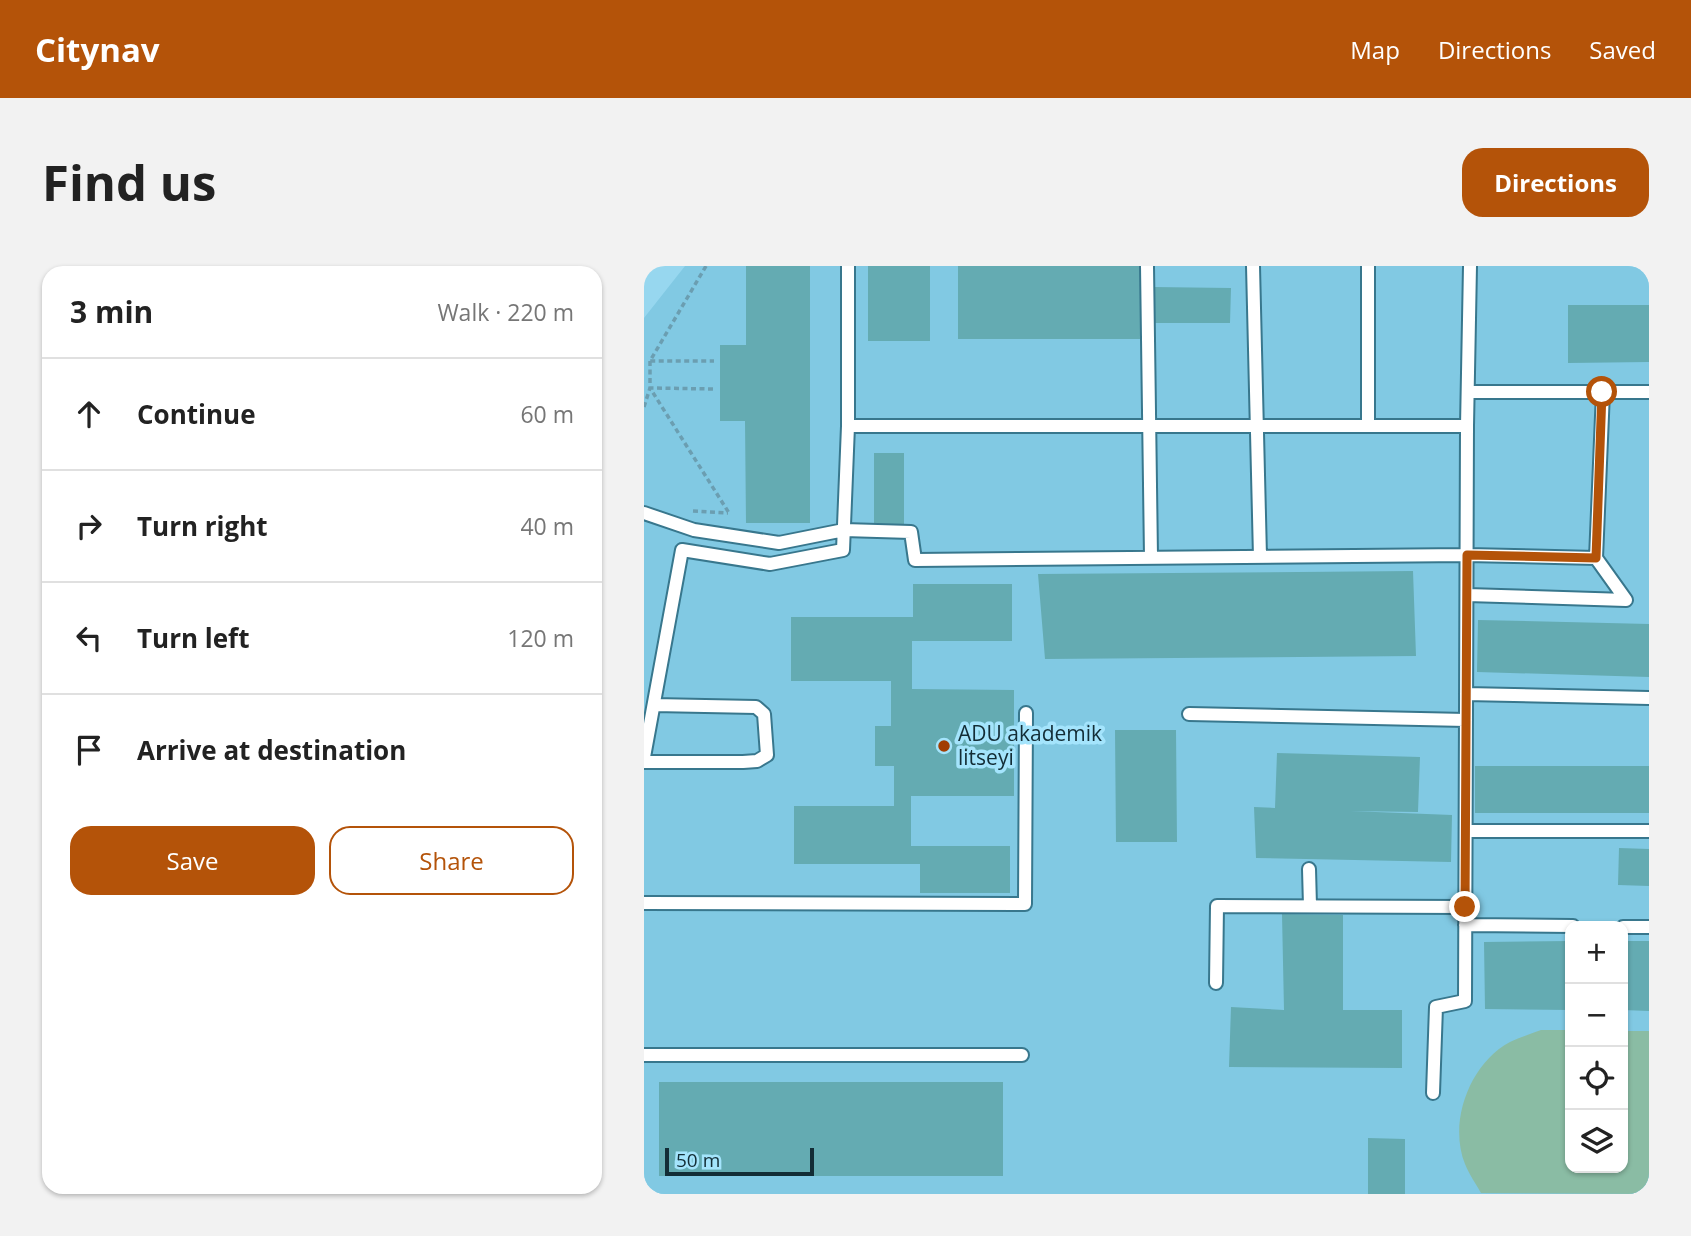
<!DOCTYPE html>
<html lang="en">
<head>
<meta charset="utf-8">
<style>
	:root { --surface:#fff; --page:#f2f2f2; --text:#222; --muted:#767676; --line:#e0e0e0; --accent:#b45309 }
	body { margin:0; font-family:"Open Sans",sans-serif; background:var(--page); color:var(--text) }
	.controls { position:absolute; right:21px; bottom:21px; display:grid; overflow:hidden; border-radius:14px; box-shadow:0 2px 5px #0004 }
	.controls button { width:63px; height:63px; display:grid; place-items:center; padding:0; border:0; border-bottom:2px solid var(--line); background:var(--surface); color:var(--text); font:35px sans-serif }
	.scale { position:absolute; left:21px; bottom:18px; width:149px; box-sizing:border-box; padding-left:7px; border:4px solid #132d36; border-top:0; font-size:19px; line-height:24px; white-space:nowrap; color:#132d36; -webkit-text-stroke:5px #a4e4fc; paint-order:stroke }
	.stop { position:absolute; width:21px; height:21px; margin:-16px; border:5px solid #b45309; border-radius:50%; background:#fff }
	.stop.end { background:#b45309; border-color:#fff; box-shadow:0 2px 7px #0008 }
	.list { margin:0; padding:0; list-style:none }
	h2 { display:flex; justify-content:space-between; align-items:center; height:91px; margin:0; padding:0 28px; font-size:30px }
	h2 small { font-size:23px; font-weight:400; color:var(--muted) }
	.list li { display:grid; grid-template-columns:46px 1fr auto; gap:21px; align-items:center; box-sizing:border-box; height:112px; padding:0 28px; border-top:2px solid var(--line) }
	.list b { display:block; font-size:26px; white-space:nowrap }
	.list em { font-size:23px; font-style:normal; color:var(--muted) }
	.actions { display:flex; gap:14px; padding:21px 28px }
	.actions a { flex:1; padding:16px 0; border:2px solid var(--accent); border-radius:21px; text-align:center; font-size:24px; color:var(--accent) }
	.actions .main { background:var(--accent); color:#fff }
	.icon { flex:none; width:38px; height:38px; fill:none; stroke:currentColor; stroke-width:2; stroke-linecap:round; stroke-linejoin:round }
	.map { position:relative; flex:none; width:1005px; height:928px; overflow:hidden; border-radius:21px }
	header { display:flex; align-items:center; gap:42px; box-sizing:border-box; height:98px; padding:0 35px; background:var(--accent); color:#fff }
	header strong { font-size:33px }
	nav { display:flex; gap:38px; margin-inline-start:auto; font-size:24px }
	.intro { display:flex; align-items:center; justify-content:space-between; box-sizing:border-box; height:168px; padding:0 42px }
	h1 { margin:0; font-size:49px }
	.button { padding:18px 32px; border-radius:21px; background:var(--accent); color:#fff; font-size:24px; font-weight:700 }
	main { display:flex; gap:42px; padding:0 42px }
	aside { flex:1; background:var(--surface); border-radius:21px; box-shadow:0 2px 5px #0004 }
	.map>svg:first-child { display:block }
	.built { fill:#81c9e3; fill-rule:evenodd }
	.green { fill:#8abca4 }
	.building { fill:#64abb2 }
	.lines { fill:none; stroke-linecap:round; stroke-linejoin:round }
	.service-casing { stroke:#38778d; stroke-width:16 }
	.path { stroke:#6b9eb1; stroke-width:3.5; stroke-dasharray:5 3.5; stroke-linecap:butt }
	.service { stroke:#fff; stroke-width:12 }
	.route { stroke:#b45309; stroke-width:9 }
	.poi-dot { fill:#a13e03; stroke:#a4e4fc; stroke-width:2.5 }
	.labels { text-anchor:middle; stroke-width:7; stroke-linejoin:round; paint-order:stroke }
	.poi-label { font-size:21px; fill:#132d36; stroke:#a4e4fc; text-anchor:start }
</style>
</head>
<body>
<header>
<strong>Citynav</strong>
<nav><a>Map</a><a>Directions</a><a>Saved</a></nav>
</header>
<div class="intro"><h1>Find us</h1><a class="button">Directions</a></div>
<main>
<aside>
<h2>3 min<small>Walk · 220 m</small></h2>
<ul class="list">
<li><svg class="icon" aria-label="ahead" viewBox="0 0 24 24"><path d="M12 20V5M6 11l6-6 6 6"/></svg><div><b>Continue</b></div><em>60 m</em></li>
<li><svg class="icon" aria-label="right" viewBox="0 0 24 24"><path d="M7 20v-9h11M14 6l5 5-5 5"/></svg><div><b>Turn right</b></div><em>40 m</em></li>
<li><svg class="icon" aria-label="left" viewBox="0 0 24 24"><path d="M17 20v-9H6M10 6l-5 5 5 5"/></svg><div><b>Turn left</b></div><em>120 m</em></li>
<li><svg class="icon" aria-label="arrive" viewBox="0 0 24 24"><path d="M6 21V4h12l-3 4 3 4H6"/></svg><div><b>Arrive at destination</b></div></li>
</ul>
<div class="actions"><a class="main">Save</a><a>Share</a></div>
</aside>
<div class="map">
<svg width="1005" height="928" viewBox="0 0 1005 928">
	<rect width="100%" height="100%" fill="#97d7ef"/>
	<path class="built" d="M41 0H1005V928H0V52ZM926 660H979V902H926Z"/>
	<path class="green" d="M897 764H926V902H979V765H1005V928L837 927C832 918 825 908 821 898 804 856 826 797 866 776 876 771 887 768 897 764Z"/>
	<path class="building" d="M102 0H166V257H102L101 155H76V79H102Z
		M224 0H286V75H224Z
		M314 0H497L498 73H314Z
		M509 21 587 22 586 57H509Z
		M924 39H1005V96L924 97Z
		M230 187H260V260H230Z
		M769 305 772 390 401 393 394 308Z
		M269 318H368V375H268V423L370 424V530H267V580H366V627H276V598H150V540H250V500H231V460H247V415H147V351H269Z
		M834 354 1005 358V411L833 406Z
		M471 464H532L533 576H472Z
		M633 487 776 491 774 546 706 545 808 549 807 596 612 592 610 541 631 542Z
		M831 500H1005V547H831Z
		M975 582 1005 583V620L974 619Z
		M638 648 699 649V744H758V802L585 801 587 741 640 744Z
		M926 675V744L841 743 840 676Z
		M979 675H1005V745L979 744Z
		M15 816H359V910H15Z
		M724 872 761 873V928H724Z"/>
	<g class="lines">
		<g class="service-casing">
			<path id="service" d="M503 0 507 291
				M609 0 616 291
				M824 126H1005
				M204 160H823L826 0
				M724 160V0
				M0 247 50 264 135 277 200 264 267 266 271 294 823 289 952 292 959 126
				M952 292 982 334
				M823 329 982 334
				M822 428 1005 432
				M545 448 822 454
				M0 491 38 284 126 298 199 284 204 160V0
				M0 496H99L113 495 123 489 120 448 112 441 10 439
				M822 565H1005
				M665 603 666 640
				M0 637 381 638 382 447
				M821 659 929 660
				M979 661H1005
				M572 717 573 640 821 641
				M0 789H378
				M789 827 792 741 821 735 823 160"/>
		</g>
		<path class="path" d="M62 0 6 95H70
			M6 95V122L71 123
			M0 141 6 122 85 247
			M49 245 84 247"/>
		<use href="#service" class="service"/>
	</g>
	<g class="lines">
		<path class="route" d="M821 641 823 289 952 292 958 126"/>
	</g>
	<circle class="poi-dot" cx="300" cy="480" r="7"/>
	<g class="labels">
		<g class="poi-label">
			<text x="314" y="475">ADU akademik<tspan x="314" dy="24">litseyi</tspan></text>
		</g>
	</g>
</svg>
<div class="controls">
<button>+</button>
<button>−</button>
<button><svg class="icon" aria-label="locate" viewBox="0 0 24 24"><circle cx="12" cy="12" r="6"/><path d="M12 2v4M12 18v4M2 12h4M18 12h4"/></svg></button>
<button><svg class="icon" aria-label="layers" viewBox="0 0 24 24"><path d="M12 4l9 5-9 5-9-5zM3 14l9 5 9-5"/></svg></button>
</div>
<div class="scale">50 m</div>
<div class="stop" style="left:958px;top:126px"></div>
<div class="stop end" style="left:821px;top:641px"></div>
</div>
</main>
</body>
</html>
